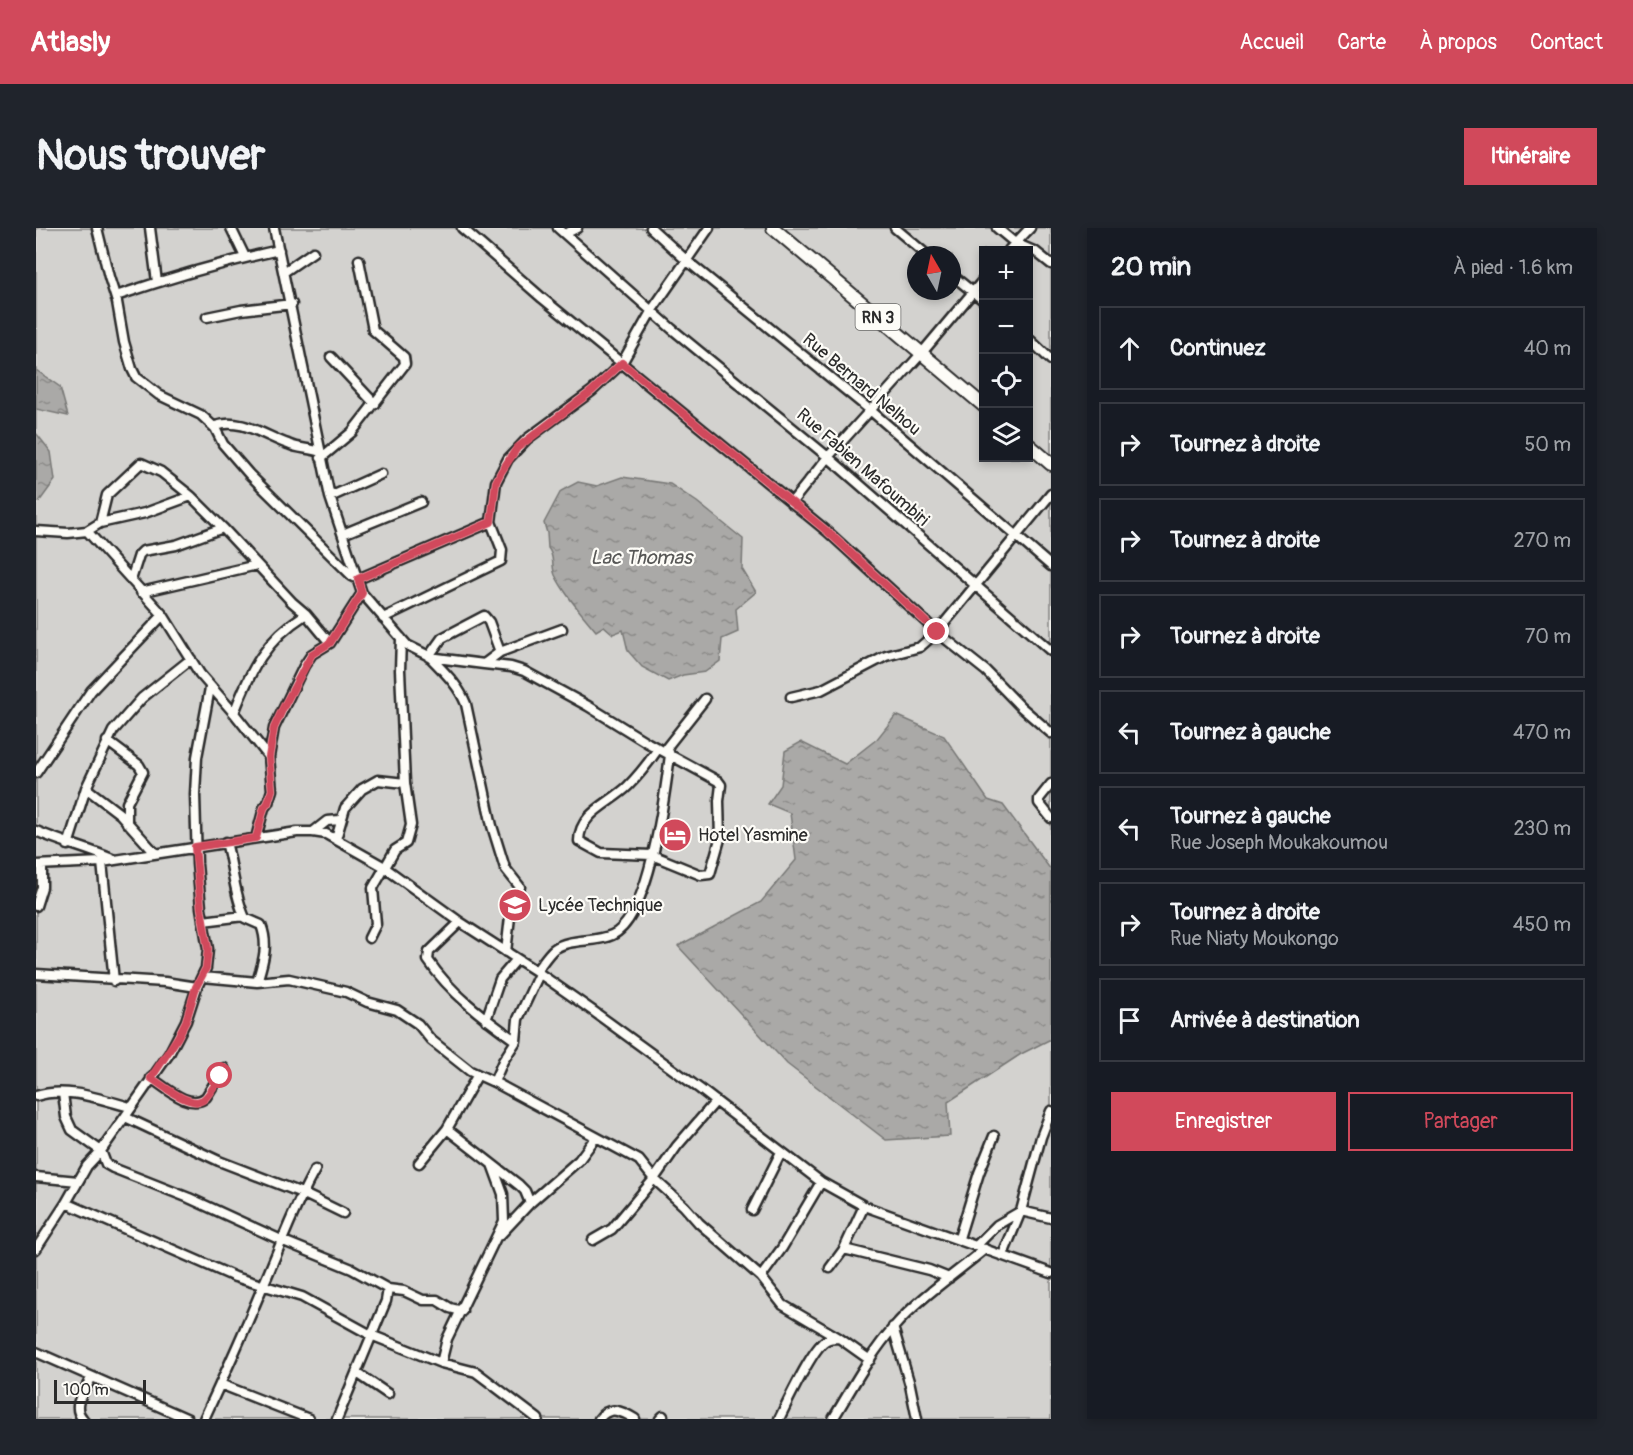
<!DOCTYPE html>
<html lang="fr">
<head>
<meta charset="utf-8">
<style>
	:root { --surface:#171b24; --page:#20242c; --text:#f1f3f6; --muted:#9ea1a6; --line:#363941; --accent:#d1495b }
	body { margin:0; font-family:Pangolin,sans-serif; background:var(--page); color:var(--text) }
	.controls { position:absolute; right:18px; top:18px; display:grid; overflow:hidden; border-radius:0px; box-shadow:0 3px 9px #0003 }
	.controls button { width:54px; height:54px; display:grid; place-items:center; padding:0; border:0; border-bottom:2px solid var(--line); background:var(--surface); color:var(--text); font:30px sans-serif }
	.compass { position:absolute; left:871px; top:18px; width:54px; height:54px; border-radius:50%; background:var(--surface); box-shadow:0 3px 9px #0003; rotate:351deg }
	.scale { position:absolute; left:18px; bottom:15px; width:92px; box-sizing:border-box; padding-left:6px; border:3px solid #2b2b2b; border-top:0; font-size:16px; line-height:21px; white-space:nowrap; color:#2b2b2b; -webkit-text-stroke:4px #fdfcf7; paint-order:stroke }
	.stop { position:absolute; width:18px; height:18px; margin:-14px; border:4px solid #d1495b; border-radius:50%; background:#fff }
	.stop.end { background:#d1495b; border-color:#fff; box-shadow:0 2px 6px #0008 }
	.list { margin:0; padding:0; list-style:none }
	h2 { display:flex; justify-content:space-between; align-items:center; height:78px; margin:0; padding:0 24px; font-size:26px }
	h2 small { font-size:20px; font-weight:400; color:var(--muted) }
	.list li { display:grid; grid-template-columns:39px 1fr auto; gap:18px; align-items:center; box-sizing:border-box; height:84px; margin:0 12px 12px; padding:0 12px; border:2px solid var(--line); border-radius:0px }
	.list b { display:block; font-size:22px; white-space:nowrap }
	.list p { margin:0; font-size:20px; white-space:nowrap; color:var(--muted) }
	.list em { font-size:20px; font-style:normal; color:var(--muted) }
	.actions { display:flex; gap:12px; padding:18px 24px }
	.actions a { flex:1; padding:14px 0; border:2px solid var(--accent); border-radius:0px; text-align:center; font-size:21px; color:var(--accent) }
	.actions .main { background:var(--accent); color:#fff }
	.icon { flex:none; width:33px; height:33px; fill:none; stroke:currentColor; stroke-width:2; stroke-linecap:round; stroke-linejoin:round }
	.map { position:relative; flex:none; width:1015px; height:1191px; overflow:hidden; border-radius:0px }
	header { display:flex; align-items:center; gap:36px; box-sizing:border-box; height:84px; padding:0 30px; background:var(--accent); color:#fff }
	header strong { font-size:28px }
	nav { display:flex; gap:33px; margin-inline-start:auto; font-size:21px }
	.intro { display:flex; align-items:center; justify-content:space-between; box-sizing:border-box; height:144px; padding:0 36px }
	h1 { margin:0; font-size:42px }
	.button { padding:15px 27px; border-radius:0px; background:var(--accent); color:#fff; font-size:21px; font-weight:700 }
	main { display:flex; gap:36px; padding:0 36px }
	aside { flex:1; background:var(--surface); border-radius:0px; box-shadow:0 3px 9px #0003 }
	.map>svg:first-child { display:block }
	.green { fill:#d3d2cf; stroke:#7f7e7d; stroke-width:1.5; fill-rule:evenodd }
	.water { fill:url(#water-ripples); stroke:#777775; stroke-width:1.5 }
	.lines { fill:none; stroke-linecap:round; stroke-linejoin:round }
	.minor-casing { stroke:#2b2b2b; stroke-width:13 }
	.highway-casing { stroke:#2b2b2b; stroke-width:16 }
	.minor { stroke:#fdfcf7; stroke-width:8 }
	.highway { stroke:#fdfcf7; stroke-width:12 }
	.route { stroke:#d1495b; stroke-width:8 }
	.labels { text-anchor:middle; stroke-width:4.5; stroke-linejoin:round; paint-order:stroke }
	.shield { fill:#fdfcf7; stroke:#6a6a68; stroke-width:1.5 }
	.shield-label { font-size:16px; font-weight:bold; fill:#2b2b2b }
	.street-label { font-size:18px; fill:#2b2b2b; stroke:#fdfcf7 }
	.poi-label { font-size:18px; fill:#2b2b2b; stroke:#fdfcf7; text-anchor:start }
	.water-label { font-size:20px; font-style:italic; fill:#575756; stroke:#fdfcf7 }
</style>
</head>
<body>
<header>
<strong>Atlasly</strong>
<nav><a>Accueil</a><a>Carte</a><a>À propos</a><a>Contact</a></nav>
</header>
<div class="intro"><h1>Nous trouver</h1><a class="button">Itinéraire</a></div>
<main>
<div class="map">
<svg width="1015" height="1191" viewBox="0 0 1015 1191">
	<defs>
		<pattern id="water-ripples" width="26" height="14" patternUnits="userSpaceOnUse" patternTransform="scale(1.5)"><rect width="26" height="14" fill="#aaa9a7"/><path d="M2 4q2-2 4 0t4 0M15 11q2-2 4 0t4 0" fill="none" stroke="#8b8a88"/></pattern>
	</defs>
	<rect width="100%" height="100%" fill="#f0efeb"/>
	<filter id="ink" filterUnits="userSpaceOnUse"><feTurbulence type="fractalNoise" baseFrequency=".0167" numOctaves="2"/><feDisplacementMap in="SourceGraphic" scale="12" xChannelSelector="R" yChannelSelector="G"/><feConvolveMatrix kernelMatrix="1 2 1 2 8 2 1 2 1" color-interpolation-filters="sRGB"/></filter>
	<g filter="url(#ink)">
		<path class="green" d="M0 0H1015V1191H0ZM948 22H993V230H948ZM880 27H916V63H880Z"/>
		<path class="water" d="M0 142 24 159 32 188 0 181Z
			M0 205 15 224 19 252 3 274H0Z
			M586 249 634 256 661 274 707 311 706 341 720 364 700 381 702 404 686 411 684 433 669 444 647 447 632 453 606 439 592 423 587 402 577 406 568 398 560 403C546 386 529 367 519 347 515 337 519 328 512 320L511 305 508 295 525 263 542 254 561 258Z
			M860 487 908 508 952 572 967 577 1015 642V811L985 826 912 874 914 908 850 912 751 836 642 718 725 674 760 632 754 585 732 576 745 557 749 523 765 514 809 536 841 511Z"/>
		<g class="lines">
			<g class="minor-casing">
				<path id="minor" d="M61 0 73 49 81 74 88 114 96 141 100 149 123 167 165 187 179 200 187 216 213 246 316 348 322 351 455 294
					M114 0 121 54
					M195 0 209 29
					M426 0 506 70 792 304 901 404 950 443 985 479 1015 505
					M522 0 636 101 792 229 1015 423
					M615 0 650 32 834 182 1015 338
					M859 0 891 27
					M961 0 979 15 1000 24 1015 36
					M529 6 541 0
					M973 22 994 0
					M248 44 277 24
					M916 47 948 73
					M80 68C133 50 188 34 243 22
					M171 89 205 82 256 76
					M993 111 1015 132
					M295 129 339 176
					M179 200V198C204 189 229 208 252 216 262 221 274 220 284 224
					M285 230 316 204 369 136 368 129 337 102 323 32
					M294 269 345 246
					M755 275 792 229 885 126 948 51
					M64 295 71 267 105 235 125 244 155 268
					M0 303 32 305 51 303 64 295 109 285 155 268 187 300 256 374 270 386 294 415
					M51 303 127 387 164 446 198 485 233 529
					M307 306 385 274
					M95 352 103 327 107 323 140 317 187 300
					M105 364 221 337
					M326 365 371 417 393 428 406 410 448 388 453 394 464 424
					M347 390 465 333 466 322 455 294 460 254 472 231 491 211 556 163 586 135 616 82 673 0
					M393 428C408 444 422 456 430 476L456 598 469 640 484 659 474 689 470 724
					M393 429 448 436 464 424 526 401
					M448 436 475 439 488 443 552 478 612 515 682 553 685 557 683 573 684 611 674 646 665 647 616 627 565 625 543 613C543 585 575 575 592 558 603 547 613 534 622 521
					M755 469 785 462 850 428 884 419 901 404 1015 266
					M198 485C215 441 229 412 270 386
					M71 513 103 537 107 544 91 575V595
					M0 545 55 463 127 387
					M1015 556 1003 571V575L1015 590
					M50 560 84 586 119 625
					M0 603C25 614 51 620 76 631
					M277 604 291 593 304 592
					M220 610 228 580 232 575 236 562 233 529 238 500 268 438 276 426 294 415 326 365 294 269 238 0
					M300 611 309 580 326 561 342 552 369 555
					M190 614C197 639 198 666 209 690L225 697C233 717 227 734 221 754
					M32 617 50 560 77 503 106 470 155 431
					M66 634 78 753
					M0 637 66 634 261 604H277L290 606 345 637 424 694 500 743 557 783 664 861 785 954 828 978 1015 1045
					M0 678 6 659V637
					M167 693 208 688
					M424 694 393 724 392 732C414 765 448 790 480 813
					M333 710 340 696 337 660 359 622 370 615 375 597 369 555 364 442 365 410
					M500 743C506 736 511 727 518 721 534 710 558 715 576 707 614 690 629 566 634 527L631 519 669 471
					M0 746 129 754 161 759
					M503 746 482 791 480 813 467 833 458 854 603 932 618 951 648 978 663 995 725 1049 747 1077 803 1110 834 1132
					M167 749 221 754 253 751 310 764 331 774 361 782 382 796 395 812 434 843 458 854
					M450 792 464 751 481 731
					M115 850C129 859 154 883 170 869L188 840
					M27 865 30 889 36 902 65 923 70 936 77 940 153 970 245 1012 316 1041 352 1061 368 1063 387 1072H401L414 1080 426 1083
					M0 868C30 858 64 871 94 879
					M89 889 183 933 266 965 307 985
					M411 901 483 957 489 963 494 975
					M383 935 411 901 441 848
					M0 949 42 953
					M30 975 199 1049 266 1069 335 1107 405 1135 440 1144 502 1191
					M716 982 745 924
					M464 1007 494 975 543 932 560 909
					M923 1010 943 945 958 908
					M557 1012 576 1001 618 951 641 918 680 873
					M940 1018 961 997 985 983 1015 990
					M0 1021 30 975 51 938 65 923 133 826 150 793 161 759 170 740 172 721 165 680 161 636 159 566 161 529 174 460
					M808 1021 893 1042 913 1050
					M967 1027 985 983 1005 909 1015 883
					M794 1040 808 1021 828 978
					M725 1049 746 1020 785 954
					M857 1099 874 1157 881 1191
					M0 1124 152 1191
					M405 1135 411 1111 468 993 467 966 456 936
					M321 1145 352 1166
					M184 1156 273 1191
					M47 1191C34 1178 49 1162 56 1149
					M168 1191C188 1148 208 1104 226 1060 244 1020 257 980 279 942
					M301 1191 350 1073 352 1061
					M563 1191C573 1177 586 1183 599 1191
					M624 1191 627 1188
					M743 1191C751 1175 776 1121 789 1113 793 1110 799 1110 803 1110
					M797 1191C816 1160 834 1126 858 1099 882 1071 920 1045 949 1021"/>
			</g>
			<g class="highway-casing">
				<path id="highway" d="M737 0 948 178
					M993 217 1015 236"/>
			</g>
			<use href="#minor" class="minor"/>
			<use href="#highway" class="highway"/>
		</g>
	</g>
	<g class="lines" filter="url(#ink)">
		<path class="route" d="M184 848C180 855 174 867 167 872 154 880 126 857 115 850L142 809 150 793 160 759 170 740 172 721 165 680 159 619 220 610 228 580 232 575 236 562 233 529 238 500 247 480 276 426 294 415 326 365 322 351 455 294 460 254 465 244 481 220 556 163 586 135 792 304 901 404"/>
	</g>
	<defs>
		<g id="hotel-disc" transform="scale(1.725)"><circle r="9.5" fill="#d1495b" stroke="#fdfcf7"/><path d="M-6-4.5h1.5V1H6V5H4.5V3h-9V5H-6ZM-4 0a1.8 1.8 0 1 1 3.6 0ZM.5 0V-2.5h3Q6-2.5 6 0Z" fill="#fff"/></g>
		<g id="school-disc" transform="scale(1.725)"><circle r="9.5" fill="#d1495b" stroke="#fdfcf7"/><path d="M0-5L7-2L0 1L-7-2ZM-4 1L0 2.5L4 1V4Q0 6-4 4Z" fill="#fff"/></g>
	</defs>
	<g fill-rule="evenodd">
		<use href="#hotel-disc" x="639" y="607"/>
		<use href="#school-disc" x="479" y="677"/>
	</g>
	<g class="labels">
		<rect class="shield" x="819.5" y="76" width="45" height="26" rx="4.5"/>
		<g class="shield-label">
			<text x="842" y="95">RN 3</text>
		</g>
		<g class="street-label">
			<text transform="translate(826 156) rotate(40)" y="6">Rue Bernard Nelhou</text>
			<text transform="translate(827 239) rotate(41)" y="6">Rue Fabien Mafoumbiri</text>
		</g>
		<g class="poi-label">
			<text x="662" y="613">Hotel Yasmine</text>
			<text x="502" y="683">Lycée Technique</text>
		</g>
		<g class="water-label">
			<text x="605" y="336">Lac Thomas</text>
		</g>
	</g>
</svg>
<div class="controls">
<button>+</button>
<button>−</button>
<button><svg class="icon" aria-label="locate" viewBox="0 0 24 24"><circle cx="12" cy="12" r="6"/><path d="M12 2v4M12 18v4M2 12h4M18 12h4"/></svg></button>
<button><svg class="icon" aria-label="layers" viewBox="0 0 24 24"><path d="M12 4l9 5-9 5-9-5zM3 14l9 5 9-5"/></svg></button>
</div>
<svg class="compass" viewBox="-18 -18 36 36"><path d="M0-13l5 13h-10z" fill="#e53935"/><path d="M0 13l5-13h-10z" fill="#9ea1a6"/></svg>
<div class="scale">100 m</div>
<div class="stop" style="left:184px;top:848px"></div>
<div class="stop end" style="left:901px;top:404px"></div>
</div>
<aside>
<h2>20 min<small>À pied · 1.6 km</small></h2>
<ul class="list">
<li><svg class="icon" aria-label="ahead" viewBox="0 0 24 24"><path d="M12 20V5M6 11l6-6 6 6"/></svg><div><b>Continuez</b></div><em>40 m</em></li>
<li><svg class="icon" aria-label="right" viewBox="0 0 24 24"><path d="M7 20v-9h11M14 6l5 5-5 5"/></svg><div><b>Tournez à droite</b></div><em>50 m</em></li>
<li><svg class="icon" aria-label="right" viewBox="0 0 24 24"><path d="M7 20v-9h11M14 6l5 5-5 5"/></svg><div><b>Tournez à droite</b></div><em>270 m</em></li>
<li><svg class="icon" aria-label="right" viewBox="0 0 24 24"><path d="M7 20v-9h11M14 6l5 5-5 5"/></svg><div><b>Tournez à droite</b></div><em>70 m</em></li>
<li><svg class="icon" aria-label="left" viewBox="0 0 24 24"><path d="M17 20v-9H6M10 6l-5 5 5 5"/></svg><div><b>Tournez à gauche</b></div><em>470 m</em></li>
<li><svg class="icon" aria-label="left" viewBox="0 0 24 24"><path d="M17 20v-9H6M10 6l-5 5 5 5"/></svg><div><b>Tournez à gauche</b><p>Rue Joseph Moukakoumou</p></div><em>230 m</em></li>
<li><svg class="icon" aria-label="right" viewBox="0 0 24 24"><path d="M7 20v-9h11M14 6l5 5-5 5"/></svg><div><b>Tournez à droite</b><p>Rue Niaty Moukongo</p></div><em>450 m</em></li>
<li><svg class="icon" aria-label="arrive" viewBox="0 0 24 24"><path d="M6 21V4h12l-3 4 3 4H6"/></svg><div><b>Arrivée à destination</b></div></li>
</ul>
<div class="actions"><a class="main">Enregistrer</a><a>Partager</a></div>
</aside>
</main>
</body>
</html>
